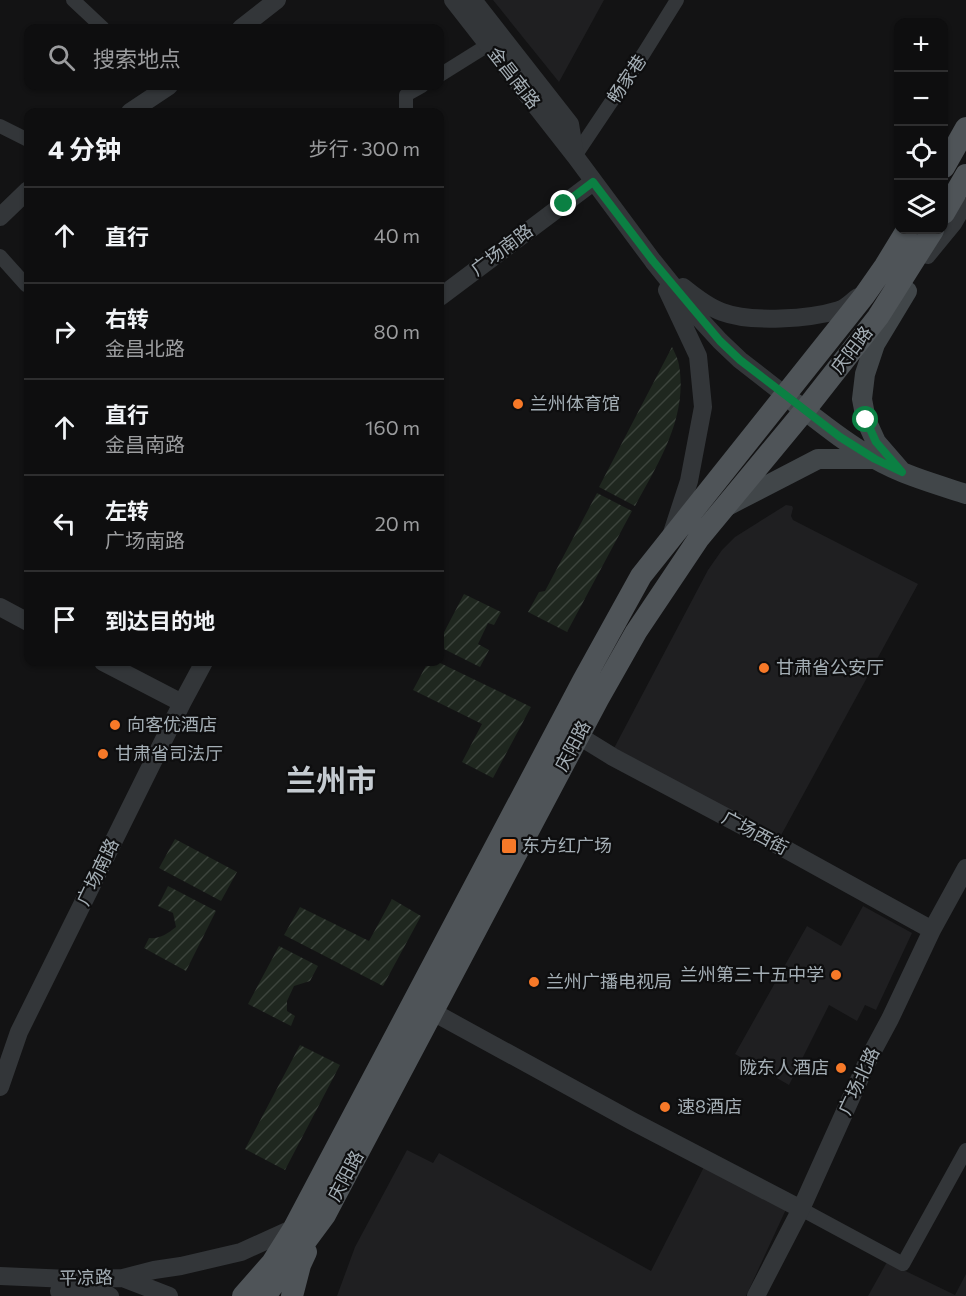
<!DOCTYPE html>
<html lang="zh">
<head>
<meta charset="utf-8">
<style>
	:root { --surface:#0e0e0f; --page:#1c1c1d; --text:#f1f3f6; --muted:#9b9c9e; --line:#2e2e2f }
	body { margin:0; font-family:Commissioner,"Noto Sans SC",sans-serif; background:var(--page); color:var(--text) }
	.controls { position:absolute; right:18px; top:18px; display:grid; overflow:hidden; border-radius:12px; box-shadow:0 2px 4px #0004 }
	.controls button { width:54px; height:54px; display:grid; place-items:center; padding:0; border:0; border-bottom:2px solid var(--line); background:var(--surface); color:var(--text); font:30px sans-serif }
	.stop { position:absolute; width:18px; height:18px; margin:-14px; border:4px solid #0b8043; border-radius:50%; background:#fff }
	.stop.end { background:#0b8043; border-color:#fff; box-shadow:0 2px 6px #0008 }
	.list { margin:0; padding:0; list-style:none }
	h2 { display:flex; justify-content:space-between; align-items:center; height:78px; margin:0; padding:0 24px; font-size:26px }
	h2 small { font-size:20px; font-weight:400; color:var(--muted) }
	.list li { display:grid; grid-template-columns:39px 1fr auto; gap:18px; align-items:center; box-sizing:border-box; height:96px; padding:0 24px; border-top:2px solid var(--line) }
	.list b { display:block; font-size:22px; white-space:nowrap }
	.list p { margin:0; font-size:20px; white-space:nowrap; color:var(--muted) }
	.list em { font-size:20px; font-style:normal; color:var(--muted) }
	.icon { flex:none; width:33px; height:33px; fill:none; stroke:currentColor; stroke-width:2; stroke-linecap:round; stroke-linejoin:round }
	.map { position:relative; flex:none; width:966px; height:1296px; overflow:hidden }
	.search { position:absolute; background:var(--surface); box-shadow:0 2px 4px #0004; left:24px; top:24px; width:420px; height:66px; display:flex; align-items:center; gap:15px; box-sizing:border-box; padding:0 21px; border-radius:12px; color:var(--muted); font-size:22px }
	.panel { position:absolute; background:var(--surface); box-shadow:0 2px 4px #0004; left:24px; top:108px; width:420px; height:558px; border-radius:12px }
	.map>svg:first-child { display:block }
	.built { fill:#1f1f21 }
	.garden { fill:url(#garden-furrows) }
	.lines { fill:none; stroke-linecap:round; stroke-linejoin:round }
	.minor { stroke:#333639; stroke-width:14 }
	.tertiary { stroke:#333639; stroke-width:18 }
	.secondary { stroke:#414649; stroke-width:20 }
	.primary { stroke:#4f5458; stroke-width:22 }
	.route { stroke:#0b8043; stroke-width:8 }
	.poi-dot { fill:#f77928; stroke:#0e0e0f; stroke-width:2 }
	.labels { text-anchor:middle; stroke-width:4.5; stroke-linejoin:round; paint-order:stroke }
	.street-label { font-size:18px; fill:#a4aeb5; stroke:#0e0e0f }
	.poi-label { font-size:18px; fill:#a4aeb5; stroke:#0e0e0f; text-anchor:start }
	.town-label { font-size:30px; font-weight:bold; fill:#c5cbd1; stroke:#0e0e0f }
</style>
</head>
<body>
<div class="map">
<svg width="966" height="1296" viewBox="0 0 966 1296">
	<defs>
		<pattern id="garden-furrows" width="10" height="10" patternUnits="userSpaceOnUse" patternTransform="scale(1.5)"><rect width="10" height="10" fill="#1f271f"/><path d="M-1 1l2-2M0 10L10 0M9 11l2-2" fill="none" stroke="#3d443d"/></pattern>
	</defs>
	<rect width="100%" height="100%" fill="#131314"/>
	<path class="built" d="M493 0H604L559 82Z
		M786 505 792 506 793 508 791 516 793 520 918 584 779 839 612 752 708 570 722 550 735 537Z
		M863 906 912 933 876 1010 865 1005 857 1021 829 1005 789 1085 735 1054 807 926 841 946Z
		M407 1150 433 1163 439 1153 651 1271 706 1163 788 1205 746 1296H337L355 1247Z
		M887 1262 955 1295 966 1274V1296H868Z"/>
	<path class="garden" d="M672 347C675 353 678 359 679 365 688 417 659 462 635 506L599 487Z
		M597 493 632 511 567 632 528 612 539 592 545 591Z
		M464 594 501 612 494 625 488 623 478 644 489 650 480 667 440 647V640Z
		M428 662H438L531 707 493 778 462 762 482 724 413 690Z
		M175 839 237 872 221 901 159 868Z
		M168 886 216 911 186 971 144 948 149 938C160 939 167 934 176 927L173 913 158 906Z
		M392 899 421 916 383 986 284 935 300 907 369 941Z
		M279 946 318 966 310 981 294 986 287 1001V1011L295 1016 291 1026 248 1004Z
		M300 1045 340 1065 285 1170 245 1149Z"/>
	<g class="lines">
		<path class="minor" d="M73 0 103 28
			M440 75 488 45
			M406 112V95L422 86
			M0 126 28 140
			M575 156 644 53 677 0
			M0 256 26 285
			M928 257 955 224 966 205
			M801 1209 903 1264 966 1150"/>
		<path class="tertiary" d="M453 0 575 156 653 261 698 317 720 341 740 360 794 402
			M473 0 570 124 575 155
			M241 28 277 0
			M130 112 169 86
			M0 217 28 190
			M683 287C694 296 708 307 722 312 751 323 810 319 839 310 846 308 852 301 858 297
			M667 290 698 356 703 407 689 481 672 533
			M440 297 593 182
			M0 607 28 622
			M103 662 182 703
			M579 736 613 757 758 834 932 930
			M433 1012 632 1121 801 1209
			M0 1087 19 1032 182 703 204 662
			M0 1276 69 1279 123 1278 169 1296
			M123 1278 154 1270 181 1266 241 1252 294 1228
			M59 1291 100 1292 110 1296
			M756 1296 801 1209 869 1058 890 1019 932 930 966 868"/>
		<path class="secondary" d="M795 403C821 422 846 444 875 459 903 475 935 484 966 494
			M902 472 876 442 866 420 862 399 865 374 875 344 907 291
			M727 506 818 459H875"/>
		<path class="primary" d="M944 167 966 128
			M944 213 966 175
			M243 1296 272 1263 294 1228 583 681 641 576 864 296 885 266 907 230
			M265 1296 325 1215 335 1196 598 699 636 632 699 538 805 410 878 317 933 230
			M292 1296 300 1265 306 1252"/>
	</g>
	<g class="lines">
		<path class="route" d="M564 204 593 182 653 261 720 341 740 360 840 437 875 459 902 472 876 442 866 420"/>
	</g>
	<g class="poi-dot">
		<circle cx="518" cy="404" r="6"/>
		<circle cx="764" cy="668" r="6"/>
		<circle cx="115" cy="725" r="6"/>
		<circle cx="103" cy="754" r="6"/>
		<rect x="501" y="838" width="16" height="16" rx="3"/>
		<circle cx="836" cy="975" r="6"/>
		<circle cx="534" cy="982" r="6"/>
		<circle cx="841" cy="1068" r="6"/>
		<circle cx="665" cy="1107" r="6"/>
	</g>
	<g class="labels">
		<g class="street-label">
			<text transform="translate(514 78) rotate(52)" y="6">金昌南路</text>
			<text transform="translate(627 79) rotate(-56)" y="6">畅家巷</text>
			<text transform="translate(502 250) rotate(-37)" y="6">广场南路</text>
			<text transform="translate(852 350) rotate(-52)" y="6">庆阳路</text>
			<text transform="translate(573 746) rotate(-62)" y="6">庆阳路</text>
			<text transform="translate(755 833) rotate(28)" y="6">广场西街</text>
			<text transform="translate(98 872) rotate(-64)" y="6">广场南路</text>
			<text transform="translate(859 1081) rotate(-65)" y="6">广场北路</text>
			<text transform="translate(346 1176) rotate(-62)" y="6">庆阳路</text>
			<text transform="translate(86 1278) rotate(-1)" y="6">平凉路</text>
		</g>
		<g class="poi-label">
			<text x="530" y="410">兰州体育馆</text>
			<text x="776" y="674">甘肃省公安厅</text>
			<text x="127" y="731">向客优酒店</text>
			<text x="115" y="760">甘肃省司法厅</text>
			<text x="522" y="852">东方红广场</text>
			<text x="824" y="981" text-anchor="end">兰州第三十五中学</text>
			<text x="546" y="988">兰州广播电视局</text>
			<text x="829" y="1074" text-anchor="end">陇东人酒店</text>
			<text x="677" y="1113">速8酒店</text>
		</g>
		<g class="town-label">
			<text x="331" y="791">兰州市</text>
		</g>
	</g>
</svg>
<div class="controls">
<button>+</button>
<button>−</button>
<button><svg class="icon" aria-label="locate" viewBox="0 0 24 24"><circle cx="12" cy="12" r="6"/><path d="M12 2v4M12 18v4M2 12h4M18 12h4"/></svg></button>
<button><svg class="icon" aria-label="layers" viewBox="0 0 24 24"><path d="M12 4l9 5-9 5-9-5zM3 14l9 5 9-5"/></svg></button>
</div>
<div class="stop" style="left:866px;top:420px"></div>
<div class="stop end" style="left:564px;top:204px"></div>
<div class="search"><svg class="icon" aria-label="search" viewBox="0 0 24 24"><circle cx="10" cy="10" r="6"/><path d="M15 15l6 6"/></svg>搜索地点</div>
<section class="panel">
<h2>4 分钟<small>步行 · 300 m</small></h2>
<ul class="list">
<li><svg class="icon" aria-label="ahead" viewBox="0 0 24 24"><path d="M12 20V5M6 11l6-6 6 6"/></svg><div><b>直行</b></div><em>40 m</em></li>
<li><svg class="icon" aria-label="right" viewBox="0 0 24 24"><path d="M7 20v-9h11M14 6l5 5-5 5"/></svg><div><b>右转</b><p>金昌北路</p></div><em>80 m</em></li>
<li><svg class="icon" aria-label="ahead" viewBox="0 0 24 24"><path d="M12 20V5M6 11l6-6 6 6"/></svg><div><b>直行</b><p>金昌南路</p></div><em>160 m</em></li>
<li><svg class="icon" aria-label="left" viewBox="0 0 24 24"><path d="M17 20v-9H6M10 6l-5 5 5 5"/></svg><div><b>左转</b><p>广场南路</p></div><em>20 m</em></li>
<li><svg class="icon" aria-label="arrive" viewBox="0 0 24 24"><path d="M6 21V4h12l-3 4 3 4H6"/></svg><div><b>到达目的地</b></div></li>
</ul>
</section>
</div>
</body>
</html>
